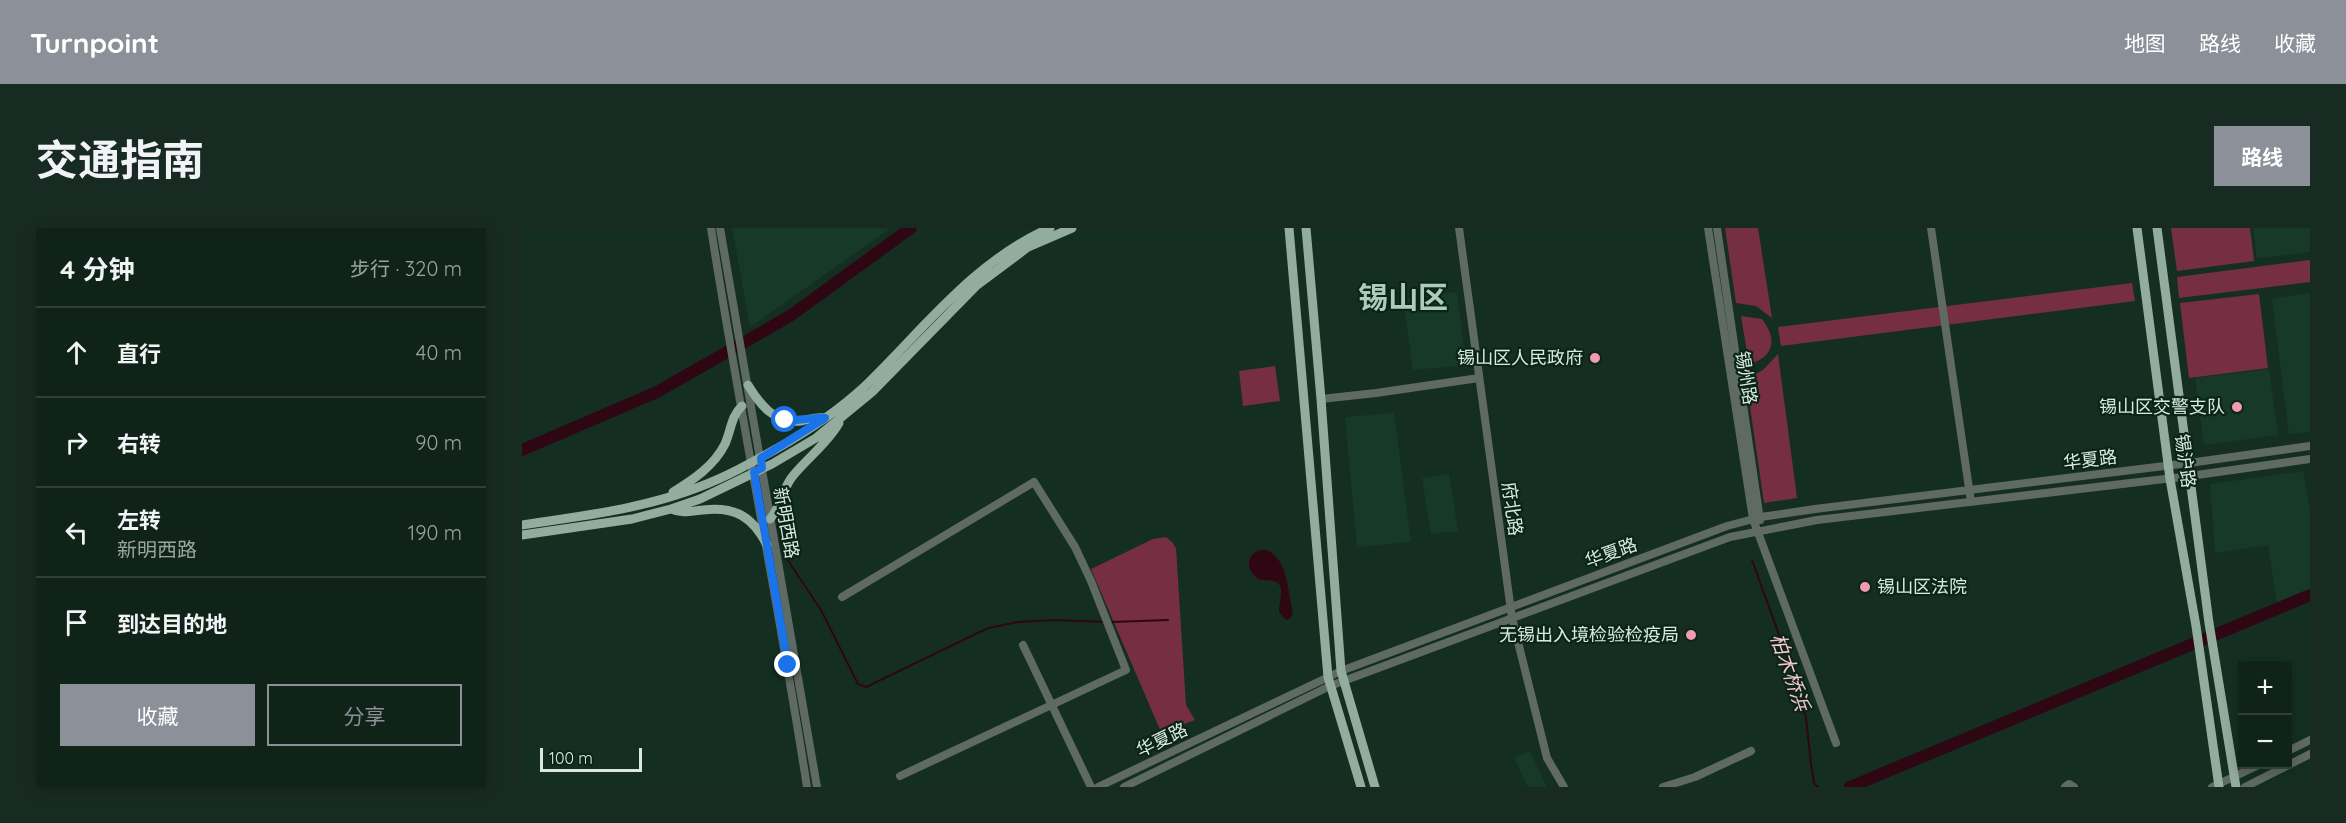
<!DOCTYPE html>
<html lang="zh">
<head>
<meta charset="utf-8">
<style>
	:root { --surface:#0f2319; --page:#182b22; --text:#f1f3f6; --muted:#9ba4a2; --line:#2f4038; --accent:#8c9099 }
	body { margin:0; font-family:Quicksand,"Noto Sans SC",sans-serif; background:var(--page); color:var(--text) }
	.controls { position:absolute; right:18px; bottom:18px; display:grid; overflow:hidden; border-radius:0px; box-shadow:0 3px 15px #0003 }
	.controls button { width:54px; height:54px; display:grid; place-items:center; padding:0; border:0; border-bottom:2px solid var(--line); background:var(--surface); color:var(--text); font:30px sans-serif }
	.scale { position:absolute; left:18px; bottom:15px; width:102px; box-sizing:border-box; padding-left:6px; border:3px solid #dae9e0; border-top:0; font-size:16px; line-height:21px; white-space:nowrap; color:#dae9e0; -webkit-text-stroke:4px #0a2518; paint-order:stroke }
	.stop { position:absolute; width:18px; height:18px; margin:-14px; border:4px solid #1a73e8; border-radius:50%; background:#fff }
	.stop.end { background:#1a73e8; border-color:#fff; box-shadow:0 2px 6px #0008 }
	.list { margin:0; padding:0; list-style:none }
	h2 { display:flex; justify-content:space-between; align-items:center; height:78px; margin:0; padding:0 24px; font-size:26px }
	h2 small { font-size:20px; font-weight:400; color:var(--muted) }
	.list li { display:grid; grid-template-columns:39px 1fr auto; gap:18px; align-items:center; box-sizing:border-box; height:90px; padding:0 24px; border-top:2px solid var(--line) }
	.list b { display:block; font-size:22px; white-space:nowrap }
	.list p { margin:0; font-size:20px; white-space:nowrap; color:var(--muted) }
	.list em { font-size:20px; font-style:normal; color:var(--muted) }
	.actions { display:flex; gap:12px; padding:18px 24px }
	.actions a { flex:1; padding:14px 0; border:2px solid var(--accent); border-radius:0px; text-align:center; font-size:21px; color:var(--accent) }
	.actions .main { background:var(--accent); color:#fff }
	.icon { flex:none; width:33px; height:33px; fill:none; stroke:currentColor; stroke-width:2; stroke-linecap:round; stroke-linejoin:round }
	.map { position:relative; flex:none; width:1788px; height:559px; overflow:hidden; border-radius:0px }
	header { display:flex; align-items:center; gap:36px; box-sizing:border-box; height:84px; padding:0 30px; background:var(--accent); color:#fff }
	header strong { font-size:28px }
	nav { display:flex; gap:33px; margin-inline-start:auto; font-size:21px }
	.intro { display:flex; align-items:center; justify-content:space-between; box-sizing:border-box; height:144px; padding:0 36px }
	h1 { margin:0; font-size:42px }
	.button { padding:15px 27px; border-radius:0px; background:var(--accent); color:#fff; font-size:21px; font-weight:700 }
	main { display:flex; gap:36px; padding:0 36px }
	aside { flex:1; background:var(--surface); border-radius:0px; box-shadow:0 3px 15px #0003 }
	.map>svg:first-child { display:block }
	.built { fill:#163928 }
	.green { fill:#762e43 }
	.water { fill:#2f0613 }
	.lines { fill:none; stroke-linecap:round; stroke-linejoin:round }
	.stream { stroke:#2f0613; stroke-width:2 }
	.river { stroke:#2f0613; stroke-width:12 }
	.minor { stroke:#5e6a63; stroke-width:8 }
	.major { stroke:#92ac9d; stroke-width:9 }
	.route { stroke:#1a73e8; stroke-width:8 }
	.poi-dot { fill:#f29aae; stroke:#0a2518; stroke-width:2 }
	.labels { text-anchor:middle; stroke-width:4.5; stroke-linejoin:round; paint-order:stroke }
	.poi-label { font-size:18px; fill:#dae9e0; stroke:#0a2518; text-anchor:end }
	.street-label { font-size:18px; fill:#dae9e0; stroke:#0a2518 }
	.water-label { font-size:20px; font-style:italic; fill:#f7c6cf; stroke:#0a2518 }
	.town-label { font-size:30px; font-weight:bold; fill:#accbb9; stroke:#0a2518 }
</style>
</head>
<body>
<header>
<strong>Turnpoint</strong>
<nav><a>地图</a><a>路线</a><a>收藏</a></nav>
</header>
<div class="intro"><h1>交通指南</h1><a class="button">路线</a></div>
<main>
<aside>
<h2>4 分钟<small>步行 · 320 m</small></h2>
<ul class="list">
<li><svg class="icon" aria-label="ahead" viewBox="0 0 24 24"><path d="M12 20V5M6 11l6-6 6 6"/></svg><div><b>直行</b></div><em>40 m</em></li>
<li><svg class="icon" aria-label="right" viewBox="0 0 24 24"><path d="M7 20v-9h11M14 6l5 5-5 5"/></svg><div><b>右转</b></div><em>90 m</em></li>
<li><svg class="icon" aria-label="left" viewBox="0 0 24 24"><path d="M17 20v-9H6M10 6l-5 5 5 5"/></svg><div><b>左转</b><p>新明西路</p></div><em>190 m</em></li>
<li><svg class="icon" aria-label="arrive" viewBox="0 0 24 24"><path d="M6 21V4h12l-3 4 3 4H6"/></svg><div><b>到达目的地</b></div></li>
</ul>
<div class="actions"><a class="main">收藏</a><a>分享</a></div>
</aside>
<div class="map">
<svg width="1788" height="559" viewBox="0 0 1788 559">
	<rect width="100%" height="100%" fill="#142f21"/>
	<path class="built" d="M210 0H369L228 99Z
		M1731 0H1788V24L1735 30Z
		M935 64 944 137 891 142 881 70Z
		M1788 65V204L1767 206 1750 71Z
		M1747 141 1756 207 1682 217 1673 150Z
		M872 185 889 314 835 319 823 189Z
		M1781 243 1788 283V363L1755 375 1746 317 1693 325 1688 256Z
		M927 246 936 303 909 306 900 250Z
		M1008 523 1025 559H1006L992 530Z"/>
	<path class="green" d="M1203 0H1236L1250 90 1234 78 1214 75Z
		M1649 0H1728L1732 33 1655 43Z
		M1788 32V54L1657 70 1655 49Z
		M1610 55 1613 73 1259 118 1256 99Z
		M1737 66 1746 140 1667 150 1658 75Z
		M1219 88 1240 91C1255 110 1253 129 1227 136Z
		M1256 126 1275 270 1242 275 1224 151 1241 142Z
		M753 138 758 173 721 178 717 143Z
		M644 309 650 314 654 320 664 477 673 492 639 504 569 341 631 311Z"/>
	<path class="water" d="M745 322C765 333 765 356 769 376 770 382 772 384 769 390L764 392 757 384C758 364 767 351 738 352 721 343 724 320 745 322Z"/>
	<g class="lines">
		<path class="stream" d="M263 328 299 382 336 456 344 459 466 400 496 394 534 392 583 394
			M1230 332 1270 443 1284 490 1289 536 1292 555 1296 559
			M589 394 646 392"/>
		<path class="river" d="M0 222 135 164 268 88 389 0
			M1328 559 1788 367"/>
		<path class="minor" d="M189 0C218 187 256 372 285 559
			M198 0 295 559
			M937 0 990 390 1025 530 1042 559
			M1186 0 1231 291 1314 515
			M1195 0 1238 292
			M1409 0 1449 274
			M799 171 854 165 957 150
			M320 369 512 254 553 319 569 353 604 442 378 548
			M501 417 569 559
			M1766 523 1788 512
			M576 559 819 443 1205 298 1239 289 1293 281 1667 235 1788 218
			M602 559 808 458 1208 309 1295 292 1668 248 1788 231
			M1141 559 1173 549 1229 523
			M1543 559 1547 556 1552 559
			M1690 559 1739 536
			M1723 559 1788 526"/>
		<path class="major" d="M767 0 806 449 839 559
			M784 0 799 171 819 443 853 559
			M1615 0 1648 251 1674 398 1697 559
			M1635 0 1687 395 1714 559
			M226 157C238 177 253 196 279 193 289 191 294 189 303 190
			M151 264C171 252 192 238 203 216 209 203 209 188 220 178
			M149 281C160 286 169 283 181 282 213 278 231 289 245 317
			M248 291C259 279 260 262 270 249 285 230 305 216 317 195
			M0 297C59 288 121 281 177 259 204 249 229 235 254 221 286 203 316 183 343 158 401 102 452 33 528 0
			M0 307 110 291 149 281 178 271 250 236 294 210 350 164 454 58 506 19 550 0"/>
	</g>
	<g class="lines">
		<path class="route" d="M263 192C277 193 290 189 303 190L239 230 240 240 232 244 266 437"/>
	</g>
	<g class="poi-dot">
		<circle cx="1073" cy="130" r="6"/>
		<circle cx="1715" cy="179" r="6"/>
		<circle cx="1343" cy="359" r="6"/>
		<circle cx="1169" cy="407" r="6"/>
	</g>
	<g class="labels">
		<g class="poi-label">
			<text x="1061" y="136">锡山区人民政府</text>
			<text x="1703" y="185">锡山区交警支队</text>
			<text x="1355" y="365" text-anchor="start">锡山区法院</text>
			<text x="1157" y="413">无锡出入境检验检疫局</text>
		</g>
		<g class="street-label">
			<text transform="translate(1224 150) rotate(81)" y="6">锡州路</text>
			<text transform="translate(1568 232) rotate(-7)" y="6">华夏路</text>
			<text transform="translate(1663 233) rotate(82)" y="6">锡沪路</text>
			<text transform="translate(990 281) rotate(82)" y="6">府北路</text>
			<text transform="translate(264 295) rotate(80)" y="6">新明西路</text>
			<text transform="translate(1089 325) rotate(-20)" y="6">华夏路</text>
			<text transform="translate(640 512) rotate(-26)" y="6">华夏路</text>
		</g>
		<g class="water-label">
			<text transform="translate(1268 444) rotate(71)" y="7">柏木桥浜</text>
		</g>
		<g class="town-label">
			<text x="881" y="80">锡山区</text>
		</g>
	</g>
</svg>
<div class="controls">
<button>+</button>
<button>−</button>
</div>
<div class="scale">100 m</div>
<div class="stop" style="left:263px;top:192px"></div>
<div class="stop end" style="left:266px;top:437px"></div>
</div>
</main>
</body>
</html>
